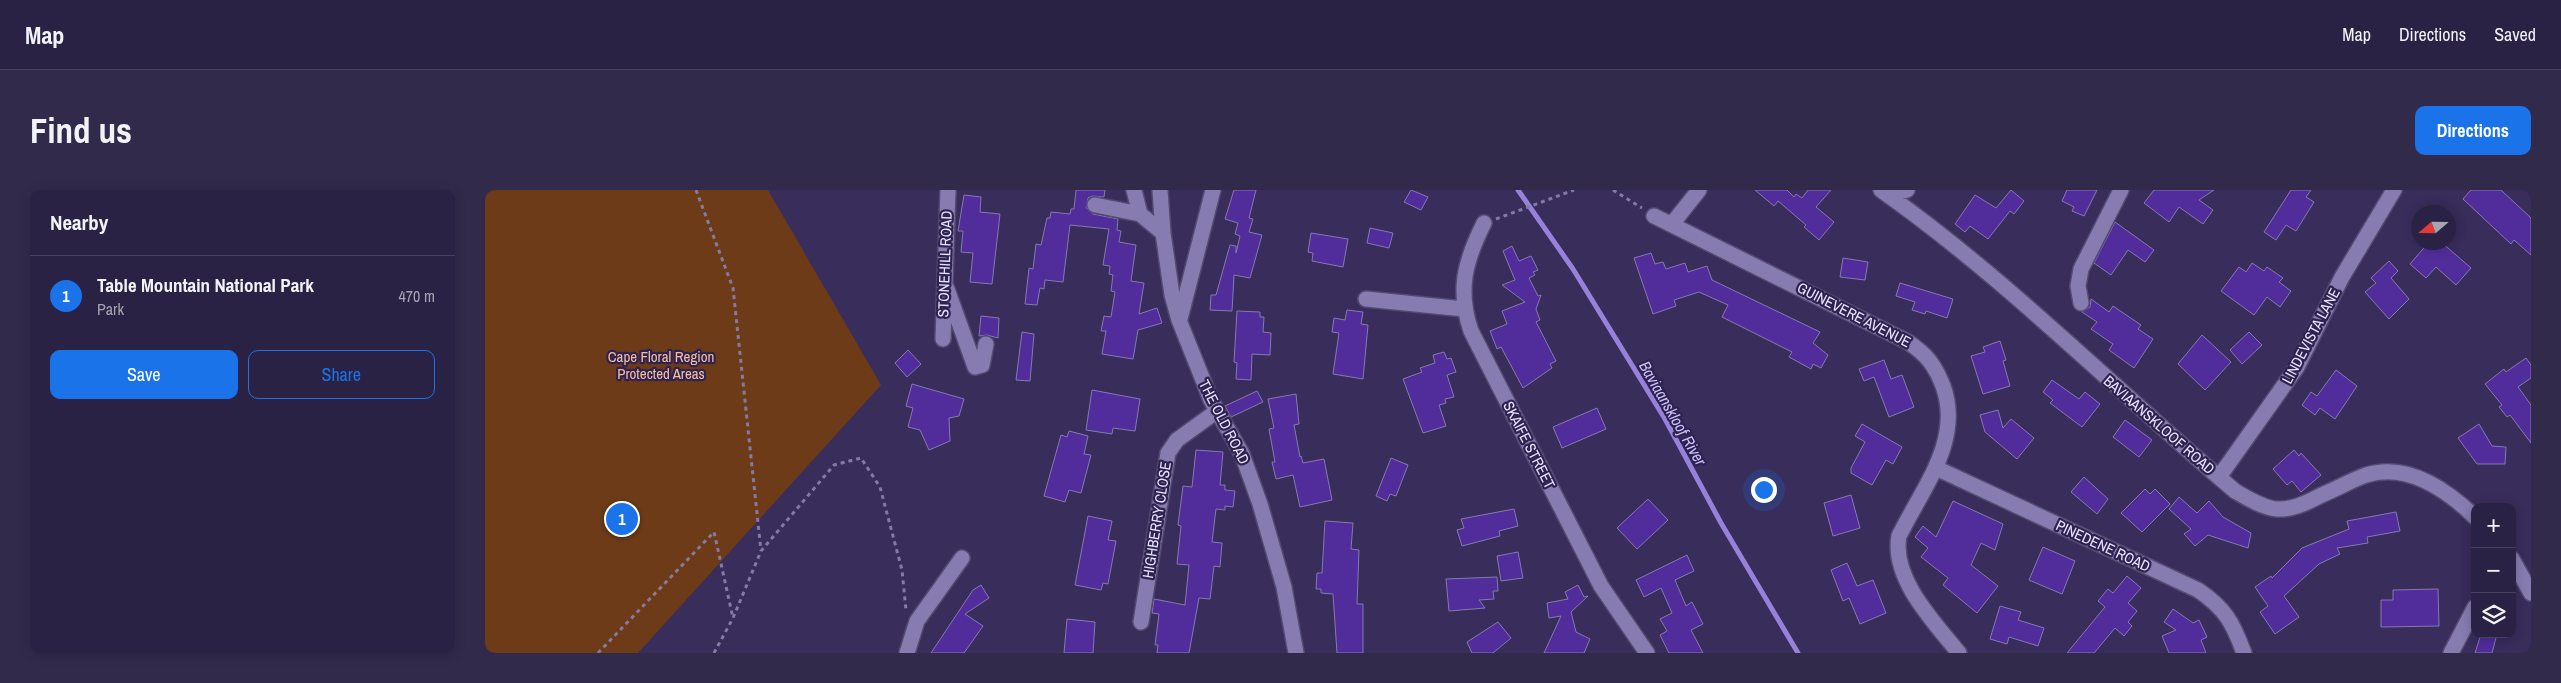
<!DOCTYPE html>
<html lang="en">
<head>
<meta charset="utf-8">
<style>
	:root { --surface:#2a2244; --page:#322a4b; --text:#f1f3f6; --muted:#a5a4b2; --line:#463f5d; --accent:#1a73e8 }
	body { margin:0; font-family:"Archivo Narrow",sans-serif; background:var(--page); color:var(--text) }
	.controls { position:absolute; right:15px; bottom:15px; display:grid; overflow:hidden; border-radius:10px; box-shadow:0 2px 12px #0003 }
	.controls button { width:45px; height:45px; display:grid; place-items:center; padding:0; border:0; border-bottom:1px solid var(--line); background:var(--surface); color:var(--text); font:25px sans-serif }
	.compass { position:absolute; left:1926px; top:15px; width:45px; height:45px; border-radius:50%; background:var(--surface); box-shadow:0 2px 12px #0003; rotate:250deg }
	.you { position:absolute; left:1278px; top:299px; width:18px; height:18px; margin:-12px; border:4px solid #fff; border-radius:50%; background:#1a73e8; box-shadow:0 0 0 8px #1a73e833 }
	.badge { display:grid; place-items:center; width:32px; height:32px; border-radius:50%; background:var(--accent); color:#fff; font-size:16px; font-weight:700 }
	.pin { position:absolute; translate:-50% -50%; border:2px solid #fff; box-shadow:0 1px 5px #0006 }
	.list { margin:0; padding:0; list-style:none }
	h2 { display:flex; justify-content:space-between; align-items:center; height:65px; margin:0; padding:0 20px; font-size:21px }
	h2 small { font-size:16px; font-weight:400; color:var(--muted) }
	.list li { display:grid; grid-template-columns:32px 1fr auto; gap:15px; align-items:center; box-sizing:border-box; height:80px; padding:0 20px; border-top:1px solid var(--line) }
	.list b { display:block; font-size:19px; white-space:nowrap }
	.list p { margin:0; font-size:16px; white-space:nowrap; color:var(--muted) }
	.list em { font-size:16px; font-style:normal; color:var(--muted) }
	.actions { display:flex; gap:10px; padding:15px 20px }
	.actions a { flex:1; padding:11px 0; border:1px solid var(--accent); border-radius:10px; text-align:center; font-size:18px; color:var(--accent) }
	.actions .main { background:var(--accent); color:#fff }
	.icon { flex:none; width:28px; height:28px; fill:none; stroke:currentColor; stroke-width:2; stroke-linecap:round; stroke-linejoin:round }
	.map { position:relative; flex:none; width:2046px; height:463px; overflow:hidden; border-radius:10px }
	header { display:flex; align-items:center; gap:30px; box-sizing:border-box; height:70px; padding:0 25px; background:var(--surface); border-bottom:1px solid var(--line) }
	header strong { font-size:24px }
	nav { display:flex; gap:28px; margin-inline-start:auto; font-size:18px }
	.intro { display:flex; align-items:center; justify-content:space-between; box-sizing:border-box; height:120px; padding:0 30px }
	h1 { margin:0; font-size:35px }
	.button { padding:12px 22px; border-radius:10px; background:var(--accent); color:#fff; font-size:18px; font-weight:700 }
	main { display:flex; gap:30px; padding:0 30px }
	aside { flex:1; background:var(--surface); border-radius:10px; box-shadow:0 2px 12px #0003 }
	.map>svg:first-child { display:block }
	.green { fill:#6d3b17 }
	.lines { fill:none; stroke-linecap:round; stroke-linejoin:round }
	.stream { stroke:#9881da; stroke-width:5 }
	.building { fill:#512c9b; stroke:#847aaf }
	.street-casing { stroke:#534a71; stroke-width:18 }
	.path { stroke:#837ba2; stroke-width:3; stroke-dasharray:4 4; stroke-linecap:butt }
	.street { stroke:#867cb0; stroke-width:15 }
	.labels { text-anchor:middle; stroke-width:4.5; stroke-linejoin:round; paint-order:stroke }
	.street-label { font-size:15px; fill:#e6e2ff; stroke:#2e2350 }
	.park-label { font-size:15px; fill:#f6bd9b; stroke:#2e2350 }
	.water-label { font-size:16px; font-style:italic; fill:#ccc2fb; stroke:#2e2350 }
</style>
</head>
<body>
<header>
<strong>Map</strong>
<nav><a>Map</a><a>Directions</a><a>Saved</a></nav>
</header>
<div class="intro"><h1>Find us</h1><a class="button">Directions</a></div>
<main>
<aside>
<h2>Nearby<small></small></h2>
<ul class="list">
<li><span class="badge">1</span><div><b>Table Mountain National Park</b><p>Park</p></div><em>470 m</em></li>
</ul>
<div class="actions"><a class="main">Save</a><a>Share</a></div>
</aside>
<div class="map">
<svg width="2046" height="463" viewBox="0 0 2046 463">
	<rect width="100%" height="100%" fill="#382d5b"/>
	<path class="green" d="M0 0H283L396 195 153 463H0Z"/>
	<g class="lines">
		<path class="stream" d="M1033 0 1088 79 1180 229 1236 333 1313 463"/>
	</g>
	<path class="building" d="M591 0H620L619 7 607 6 603 8 601 18 608 24 633 29 632 40 636 41 634 52 651 55 646 91 659 93 654 124 672 118 677 133 653 140 648 169 617 164 621 141H616L619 126 626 127 630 102 626 101 628 85 624 84 625 76 618 75 624 39 585 35 578 92 560 90 559 99 555 98 552 115 540 114 544 78 548 79 551 54 556 55 562 28H565L566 22 585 24 586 19H589Z
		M749 0H771L764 28 768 29 764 42 777 45 765 88 749 85 747 121 725 120 726 105H731L745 55 751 56V63L755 46 750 44 753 33 740 29Z
		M926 0 943 7 936 20 919 12Z
		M1270 0H1302L1309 7 1311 4 1317 8 1323 0H1346L1331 17 1349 32 1334 50 1319 37 1321 35 1293 11 1289 16Z
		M1526 0 1539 11 1529 24 1525 21 1503 49 1485 36 1480 42 1470 34 1490 5 1511 18Z
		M1582 0H1612L1599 26 1587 21 1589 17 1577 11Z
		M1669 0H1729L1714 10 1728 20 1718 34 1694 17 1684 32 1659 13Z
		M1806 0H1826L1821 7 1829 12 1811 41 1801 35 1791 50 1779 42Z
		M1986 0H2016L2046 28V65L2029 50 2026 54 1978 9Z
		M479 5 496 7 495 22 515 24 507 94 485 92 488 63 476 62 478 41H473Z
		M1630 32 1669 60 1660 72 1643 60 1626 85 1609 73Z
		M885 38 908 43 904 58 882 53Z
		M826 43 863 49 858 77 827 71 828 63 823 62Z
		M1944 52H1956L1986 78 1971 95 1951 77 1941 88 1925 74Z
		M1027 56 1034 71 1046 66 1053 80 1048 82 1050 85 1044 88 1053 106 1056 105 1051 119 1055 130 1051 132 1071 171 1065 174 1067 178 1038 198 1016 157 1012 159 1005 141 1022 134 1017 121 1040 112 1017 95 1030 90 1018 61Z
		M1166 63 1170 74 1178 72 1181 79 1200 73 1203 82 1222 76 1227 90 1335 142 1328 153 1343 165 1336 178 1328 174 1326 179 1304 167 1307 162 1237 127 1243 115 1214 102 1189 110 1191 116 1168 124 1149 68Z
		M1358 68 1383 72 1380 90 1355 87Z
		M1904 71 1913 81 1906 88 1924 109 1904 129 1880 102 1891 93 1886 88Z
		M1767 73 1779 81 1782 77 1798 88 1794 92 1806 101 1795 117 1782 107 1769 125 1736 101 1754 77 1761 82Z
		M1415 93 1468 109 1462 128 1441 121 1440 124 1427 120 1430 112 1411 106Z
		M1606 109 1624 122 1628 116 1656 135 1653 139 1668 149 1649 178 1624 160 1628 154 1606 139 1612 132 1597 122 1605 117Z
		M862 120 878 122 876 134 883 135 878 189 848 184 854 143 847 142 849 128 860 130Z
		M752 121 775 122V127H779L778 142 786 143 785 165 767 164 766 190 751 189 752 173 749 172Z
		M496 126 514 128 513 148 502 145 494 146Z
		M537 142 549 144 545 191 531 190Z
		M1764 142 1777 155 1757 174 1745 160Z
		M1717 145 1746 172 1720 200 1693 174Z
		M1515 151 1521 170 1518 171 1525 196 1498 204 1486 166 1500 162 1498 157Z
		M423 160 436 174 422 187 410 173Z
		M959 162 962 169 966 168 971 182 962 185 969 207 960 209 961 213 954 215 961 236 938 243 918 189 937 182 935 178 950 173 948 165Z
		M2041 168 2046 175V188L2033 197 2046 215V253L2025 225 2022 227 2014 217 2017 215 2000 194 2019 179 2021 182Z
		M1399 170 1406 189 1417 185 1429 217 1404 227 1389 187 1379 191 1374 179Z
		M1851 180 1872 196 1850 229 1835 218 1830 225 1817 215 1826 202 1832 206Z
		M1567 190 1594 209 1600 202 1615 214 1597 237 1565 213 1568 210 1558 202Z
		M427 194 479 209 474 226 464 228 465 251 444 260 435 240 423 237 428 218 421 216Z
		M607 200 655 209 650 241 628 238 627 244 601 240Z
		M772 201 778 212 746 227 740 216Z
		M811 204 814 234 809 235 815 267 816 266 818 273 839 269 847 310 815 317 808 285 791 289 787 272H790L784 239 789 238 783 209Z
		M1112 218 1121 239 1077 258 1068 237Z
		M1513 220 1518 238 1526 229 1549 248 1532 269 1500 242 1495 225Z
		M1640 230 1667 250 1654 267 1628 247Z
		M1377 234 1417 257 1408 274 1401 270 1387 295 1366 283V278L1380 252 1370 246Z
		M1994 234 2007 256 2021 257 2020 274H1992L1973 248Z
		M584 241 603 246 599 264 606 265 596 303 584 300 580 312 559 306 576 245 582 247Z
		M711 260 738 262 735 295H740V300L750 301 748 317 740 316V320L731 319 727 352 737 353 735 377 729 376 725 409 714 408 704 463H672L673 455H670L674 424 667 423 669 409 700 415 704 375 692 374 696 336 693 335 698 296 707 297Z
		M1809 260 1814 266 1816 263 1836 285 1816 302 1807 291 1802 295 1788 279Z
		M906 268 923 275 911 306 905 304 902 311 891 306Z
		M1599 287 1623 309 1612 324 1586 302Z
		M1660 299 1665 304 1670 299 1685 314 1657 342 1636 323Z
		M1366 305 1375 338 1348 346 1339 313Z
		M1694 307 1712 323 1724 311 1738 327 1766 343 1763 358 1723 345 1710 356 1699 344 1706 339 1684 319Z
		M1163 309 1183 330 1152 359 1132 338Z
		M1468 311 1518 334 1510 360 1496 353 1486 375 1513 396 1492 423 1458 395 1463 388 1436 367 1443 358 1430 347 1438 336 1451 347Z
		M1029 319 1033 336 1014 341 1015 346 977 356 972 340 979 338 976 329Z
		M1911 322 1915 341 1882 347 1883 353 1852 358 1855 364 1834 374 1799 406 1814 427 1790 444 1775 422 1783 416 1770 397 1786 386 1787 388 1817 358 1864 339 1862 331Z
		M603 326 627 331 623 350 631 351 623 394 618 393 616 400 590 395Z
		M840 331 868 333 866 359 874 360 872 414H878V463H852L848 404 836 403V399H831L832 383H837Z
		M1558 357 1590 371 1577 404 1544 390Z
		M1033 362 1038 388 1016 391 1012 366Z
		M1202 365 1209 381 1190 390 1201 416 1207 412 1218 434 1206 440 1218 463H1184L1175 445 1182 441 1175 429 1187 423 1176 398 1159 407 1151 390Z
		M1362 373 1372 396 1388 390 1401 423 1375 434 1364 408 1358 411 1346 380Z
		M1642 386 1656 398 1643 413 1652 421 1643 432 1647 436 1639 446 1630 438 1609 463H1582L1620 417 1613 411 1623 399 1628 403Z
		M1012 387 1013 401H1008L1009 409 994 410 1000 418 964 421 961 389Z
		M496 395 504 408 480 424 498 436 479 463H446L488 400Z
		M1093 395 1099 407 1103 406 1086 422 1091 442 1105 449 1099 463H1059L1076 426 1064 428 1062 413 1083 409 1080 402Z
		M1953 399 1954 436 1896 437V410H1908V400Z
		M1515 416 1536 422 1533 430 1559 438 1553 456 1524 447 1522 454 1505 449Z
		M1688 419 1708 433 1714 430 1722 447 1716 450 1721 463H1684L1677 446 1691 440 1679 432Z
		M582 429 610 432 608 463H579Z
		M1013 432 1026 448 1008 463H987L982 452Z
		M1996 444H2012L2007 463H1990Z"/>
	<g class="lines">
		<g class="street-casing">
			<path id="street" d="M649 0 655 24 678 43
				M675 0 678 43 687 105 694 130 726 210 757 264 775 314 799 397 811 463
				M1396 0C1522 89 1633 202 1750 301 1762 308 1778 318 1792 319 1810 320 1824 311 1839 304 1853 298 1867 290 1881 285 1922 272 1962 300 1990 327
				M1403 5 1422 0
				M610 15 655 24
				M1169 26 1423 152C1441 164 1450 175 1458 196 1478 250 1437 299 1414 346 1406 388 1449 432 1474 463
				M999 33C980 71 972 100 986 141L1116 396 1162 463
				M1187 34 1214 0
				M462 99 490 177 497 175 501 154
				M881 109 979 119
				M1596 113 1593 96 1596 79 1636 0
				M695 129 728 0
				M458 149 463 0
				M1451 278 1713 400C1740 418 1748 433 1759 463
				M1734 287 1812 177 1857 87 1909 0
				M2027 369 2046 403
				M656 432 683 263 692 250 732 221
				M422 463 432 431 477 368
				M1966 463 1990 417"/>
		</g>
		<path class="path" d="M211 0 248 98 276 361
			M1128 0 1157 18
			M1011 29 1089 0
			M113 463 229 342 248 428 276 361 349 275 376 268 395 297 417 380 421 420
			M229 463 248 428"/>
		<use href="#street" class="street"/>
	</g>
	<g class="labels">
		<g class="street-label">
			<text transform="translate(460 74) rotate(-88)" y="5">STONEHILL ROAD</text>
			<text transform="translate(1369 125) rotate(27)" y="5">GUINEVERE AVENUE</text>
			<text transform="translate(1826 146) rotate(-62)" y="5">LINDEVISTA LANE</text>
			<text transform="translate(739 232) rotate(63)" y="5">THE OLD ROAD</text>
			<text transform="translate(1674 235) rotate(41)" y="5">BAVIAANSKLOOF ROAD</text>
			<text transform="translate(1044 255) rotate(63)" y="5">SKAIFE STREET</text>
			<text transform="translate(672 330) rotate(-81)" y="5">HIGHBERRY CLOSE</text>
			<text transform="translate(1618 356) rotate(25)" y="5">PINEDENE ROAD</text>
		</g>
		<g class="park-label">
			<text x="176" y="172">Cape Floral Region<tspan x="176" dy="17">Protected Areas</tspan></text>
		</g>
		<g class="water-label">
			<text transform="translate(1188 223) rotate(60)" y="6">Baviaanskloof River</text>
		</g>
	</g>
</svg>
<div class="controls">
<button>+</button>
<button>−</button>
<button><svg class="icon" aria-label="layers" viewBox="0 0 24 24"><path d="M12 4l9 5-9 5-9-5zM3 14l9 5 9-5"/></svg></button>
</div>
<svg class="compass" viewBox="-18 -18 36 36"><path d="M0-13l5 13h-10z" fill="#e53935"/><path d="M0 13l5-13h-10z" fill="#a5a4b2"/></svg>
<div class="you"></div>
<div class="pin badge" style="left:137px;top:329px">1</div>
</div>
</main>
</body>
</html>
